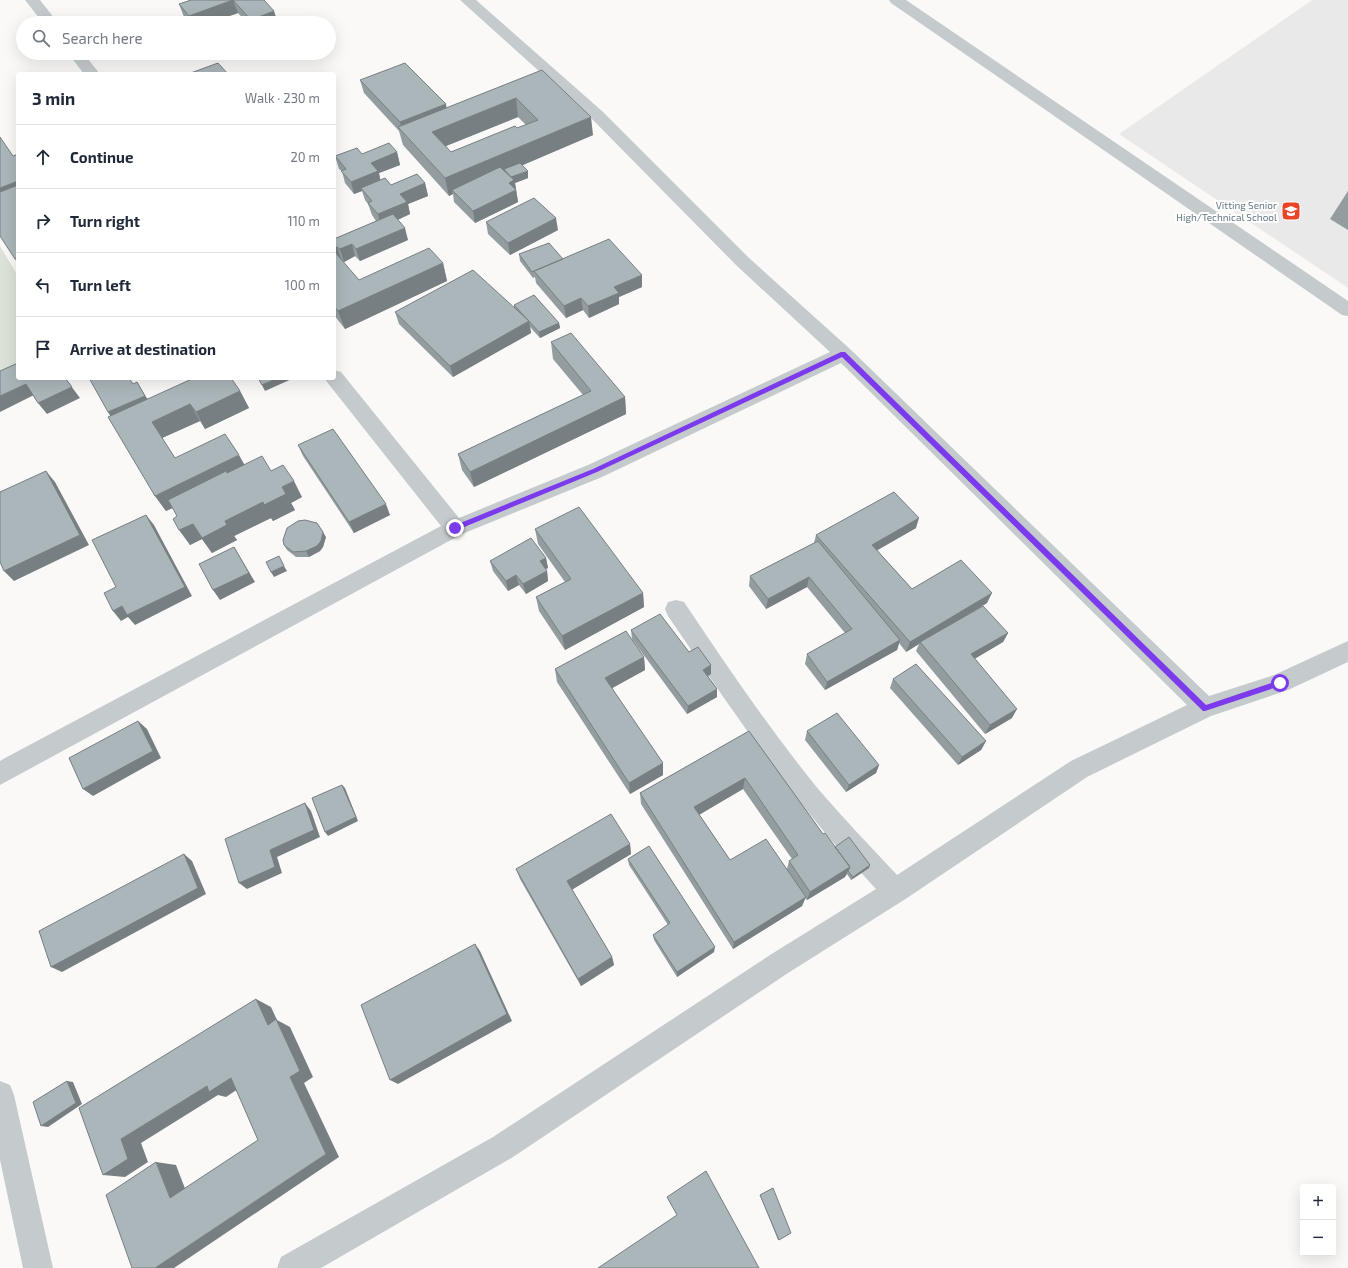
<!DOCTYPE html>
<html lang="en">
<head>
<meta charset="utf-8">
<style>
	:root { --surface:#fff; --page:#f6f6f7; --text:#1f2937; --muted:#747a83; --line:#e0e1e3 }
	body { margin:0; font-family:"Exo 2",sans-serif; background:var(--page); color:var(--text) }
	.controls { position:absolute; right:12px; bottom:12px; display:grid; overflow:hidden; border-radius:4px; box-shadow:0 4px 16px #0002 }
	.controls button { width:36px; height:36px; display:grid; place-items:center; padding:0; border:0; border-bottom:1px solid var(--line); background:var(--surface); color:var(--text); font:20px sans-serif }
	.stop { position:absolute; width:12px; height:12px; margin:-9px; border:3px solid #7c3aed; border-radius:50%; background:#fff }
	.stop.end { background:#7c3aed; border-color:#fff; box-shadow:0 1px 4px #0008 }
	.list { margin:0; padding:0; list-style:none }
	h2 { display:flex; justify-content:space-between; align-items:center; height:52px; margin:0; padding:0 16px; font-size:17px }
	h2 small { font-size:13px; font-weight:400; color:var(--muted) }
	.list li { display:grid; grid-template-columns:26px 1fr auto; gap:12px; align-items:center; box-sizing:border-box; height:64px; padding:0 16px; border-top:1px solid var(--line) }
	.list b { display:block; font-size:15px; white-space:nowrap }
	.list em { font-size:13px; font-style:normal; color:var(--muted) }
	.icon { flex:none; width:22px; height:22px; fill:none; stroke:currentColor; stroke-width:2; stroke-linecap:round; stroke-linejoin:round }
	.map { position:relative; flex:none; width:1348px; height:1268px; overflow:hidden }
	.search { position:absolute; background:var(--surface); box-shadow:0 4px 16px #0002; left:16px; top:16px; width:320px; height:44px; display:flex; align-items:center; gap:10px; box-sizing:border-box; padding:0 14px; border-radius:22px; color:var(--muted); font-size:15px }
	.panel { position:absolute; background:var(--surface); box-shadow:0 4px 16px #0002; left:16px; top:72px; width:320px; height:308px; border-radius:4px }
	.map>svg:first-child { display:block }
	.built { fill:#e8e9e8 }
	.green { fill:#dce2d8 }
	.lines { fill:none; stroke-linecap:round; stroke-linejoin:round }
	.minor { fill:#c5cacd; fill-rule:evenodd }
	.wall { fill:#939da0; fill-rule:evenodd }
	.shaded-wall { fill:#787f82 }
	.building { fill:#abb6ba; stroke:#787f82; fill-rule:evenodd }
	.route { fill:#7c3aed }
	.labels { text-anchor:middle; stroke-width:4; stroke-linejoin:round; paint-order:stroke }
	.far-poi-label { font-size:10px; fill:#647883; stroke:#fff; text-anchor:end }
</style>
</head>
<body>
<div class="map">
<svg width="1348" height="1268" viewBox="0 0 1348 1268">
	<rect width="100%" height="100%" fill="#faf9f7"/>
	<path class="built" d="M1312 0H1348V288L1119 134Z"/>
	<path class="green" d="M0 246 18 276V372L0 380Z"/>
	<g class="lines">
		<path class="minor" d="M25 0H40L58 23H43Z
			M460 0H476L602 111 748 257 850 349 1209 696 1274 675 1348 641V662L1288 690 1211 716 1087 777 904 900 788 973 513 1157 321 1268H277L281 1257 493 1137 770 955 876 889 830 839 781 779 724 698 668 616 665 609 668 602 676 600 684 602C727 666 770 730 819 790 844 819 871 847 897 875L1071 761 1187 705 841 363 602 477 462 534 0 785V761L5 758 441 526 327 382 325 378H334V370L341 372 459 518 588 465 830 352 736 265 590 117Z
			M889 0H906L1348 301V316L1342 315 891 3Z
			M68 53H83L100 74H84Z
			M0 1081 10 1085 14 1095 53 1268H23L0 1160Z"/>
	</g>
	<path class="wall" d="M191 0H264L278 23H247L238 13 209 23H190L184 17 179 4Z
		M542 70 593 135 522 165 528 178 515 183 518 202 475 223 454 202 453 194 449 196 403 145 399 131 364 93 360 80 447 108ZM518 117 526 125 451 152 446 146Z
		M397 152 400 165 379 173 380 180 391 185 425 183 428 196 408 204 410 214 398 220 408 240 360 261 355 256 344 262 340 259 359 280 443 263 447 281 345 329 334 315V239L376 221 372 215 368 204 365 200 362 191 354 194 345 183 342 171 339 169 335 156Z
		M1348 191V230L1330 219Z
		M486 222 558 230 510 255 488 234Z
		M519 254 563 259 642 287 619 297V304L589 318 583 310 566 318 536 283 535 277 533 278 520 261Z
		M514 305 559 323 560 328 540 338 530 327 531 333 453 377 399 324 395 312 514 308Z
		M551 342 625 397 626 414 474 487 462 470 458 454 583 395 553 359Z
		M133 384 148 399 240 391 249 408 205 429 200 421 162 438 175 458 245 465 271 471 302 497 291 503 295 510 273 521 271 518 234 536 237 540 212 553 202 539 190 545 177 516 173 508 166 511 155 496 108 412Z
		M298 445 390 515 354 533 303 456Z
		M916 528 877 550 912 589 987 603 962 618 1008 633 1003 642 974 659 1012 718 985 734 916 651 919 644 906 652 899 643 897 650 825 690 805 664 807 654 845 633 807 587 766 609 749 586 750 576 814 543 816 535Z
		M535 529 643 593 644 607 565 650 539 611 536 597 565 582 538 544Z
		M326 537 323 547 320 551 309 557H296L287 550 284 545Z
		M546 558 548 568 545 569 547 571 548 581 526 594 519 585 508 591 493 571 490 561Z
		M631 630 689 652 711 665V674L708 676 717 689V697L687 714 632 639Z
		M644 657 645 670 612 688 663 775 630 794 557 682 555 669Z
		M893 679 986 741 981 750 958 765 890 688Z
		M749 731 823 834 835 847 869 868 851 880 847 874 845 877 807 900 805 898 802 906 733 949 641 804 640 793ZM743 789 792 859 789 861 787 869 730 860 699 814Z
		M807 731 879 765 876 773 846 792 805 740Z
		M630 844 631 854 572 889 612 957 614 965 581 986 520 879 516 869Z
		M628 859 714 952 677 977 654 940 653 935 668 925 629 865Z
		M773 1188 779 1240H778L760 1195Z"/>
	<path class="shaded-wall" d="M233 0 238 13 209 23H192L189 16Z
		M274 11 278 23H252L251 20Z
		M516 98 518 117 436 150 432 132Z
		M446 104 448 116 402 131 400 122Z
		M591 117 593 135 507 172 504 169 505 172 452 190 453 194 449 196 445 178Z
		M397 152 400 165 379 173 381 183 361 188 362 191 354 194 351 182 371 163Z
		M528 171V178L515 183 518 202 475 223 473 211 509 183 511 177Z
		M18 181V196L0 203V188Z
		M425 183 428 196 408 204 410 214 381 227 378 214 400 194Z
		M556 218 558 230 510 255 508 243Z
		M405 228 408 240 360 261 356 249Z
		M352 244 355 256 344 262 340 249Z
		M337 247 341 259 334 262V248Z
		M18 257V264L15 259Z
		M443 263 447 281 345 329 338 311Z
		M642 275V287L619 297V304L589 318 588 306 614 287Z
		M581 298 583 310 566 318 564 306Z
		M529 321 531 333 453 377 450 366Z
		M559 323 560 328 540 338 539 332Z
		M65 378 80 398 47 414 38 403Z
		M278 378H294L265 391 262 385Z
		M137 382 152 407 116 423 108 412Z
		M26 384 34 395 0 412V396Z
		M240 391 249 408 205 429 196 412Z
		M625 397 626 414 474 487 470 472Z
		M190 404 200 421 162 438 152 422Z
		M239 455 248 471 166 511 155 496Z
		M46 471 55 482 89 545 14 581 4 571Z
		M294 481 302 497 291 503 295 510 273 521 271 518 234 536 237 540 212 553 202 539 190 545 179 530 193 524 225 521 282 487Z
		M386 504 390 515 354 533 349 522Z
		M146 515 154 525 192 596 135 625 128 617 121 621 113 611Z
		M919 518 916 528 869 555 872 545Z
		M323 532 326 537 323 547 320 551 309 557 306 551Z
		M234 547 255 582 220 600 213 590Z
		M546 558 548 568 542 571 540 561Z
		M284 566 287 571 274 577 271 572Z
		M547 571 548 581 526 594 523 584Z
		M516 575 519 585 508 591 506 581Z
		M809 577 807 587 766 609 768 599Z
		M643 593 644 607 565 650 562 636Z
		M992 593 987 603 921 643 920 642 919 644 906 652 910 642Z
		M1008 633 1003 642 966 664 971 654Z
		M900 640 897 650 825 690 827 682Z
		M644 657 645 670 607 691 605 678Z
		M711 665V674L703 679V670Z
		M717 689V697L687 714 688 706Z
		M1017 709 1012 718 985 734 990 725Z
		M138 721 147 729 161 758 93 796 83 789Z
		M986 741 981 750 958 765 962 757Z
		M663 763V775L630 794 629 783Z
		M879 765 876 773 846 792 849 785Z
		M745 778 743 789 694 818V807Z
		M342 785 345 788 358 821 328 836 325 832Z
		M305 803 311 811 320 837 277 857 282 873 247 889 239 883 270 850Z
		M630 844 631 854 570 891 567 881Z
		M184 854 192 861 206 894 62 972 51 967Z
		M870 865 869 868 851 880 853 877Z
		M850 867 845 877 807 900 810 892Z
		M806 897 802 906 733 949 734 942Z
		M475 944 480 951 512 1021 398 1084 390 1080Z
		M715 947 714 952 677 977V972Z
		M612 957 614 965 581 986 578 979Z
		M256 999 271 1007 277 1020 290 1027 313 1077 304 1083 339 1157 174 1268H155L326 1154 290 1077Z
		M231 1078 247 1083 226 1097 218 1095 141 1143 148 1162 125 1177 103 1175 121 1139 207 1086Z
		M67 1081 73 1082 82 1104 48 1127 41 1126Z
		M156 1162 176 1165 189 1199 170 1198Z"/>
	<path class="building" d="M191 0H264L274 11 251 20 233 0 189 16 179 4Z
		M218 63 228 74H188Z
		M405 63 446 104 400 122 360 80Z
		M542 70 591 117 445 178 398 127ZM516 98 538 120 517 128 515 126 451 152 432 132Z
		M0 137 13 156 18 154V181L0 188Z
		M389 143 397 152 371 163 378 171 351 182 341 171 346 169 335 156 357 148 362 154Z
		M520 163 528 171 511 177 504 169Z
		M500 167 514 180 509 183 516 190 473 211 452 190Z
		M417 174 425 183 400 194 407 202 378 214 368 203 372 201 361 188 385 178 391 185Z
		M18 185V257L15 259 0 236V192Z
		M534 198 556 218 508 243 486 222Z
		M393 214 405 228 356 249 352 244 340 249 337 247 334 248V239Z
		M609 239 642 275 614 287 619 293 588 306 581 298 564 306 534 271Z
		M549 243 563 259 532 272 519 254Z
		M429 248 443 263 338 311 334 306V251L359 280Z
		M473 270 529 321 450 366 395 312Z
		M534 295 559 323 539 332 514 305Z
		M571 333 625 397 470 472 458 454 591 391 551 342Z
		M18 363V378H65L72 387 38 403 26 384 0 396V371Z
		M89 378H129L133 384 137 382 145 396 108 412Z
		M194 378H231L240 391 196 412 190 404 152 422 175 458 225 434 239 455 155 496 108 417Z
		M258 378H278L262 385Z
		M333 429 386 504 349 522 298 445Z
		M262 456 271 471 283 465 294 481 282 487 286 494 264 505 263 502 225 521 227 525 202 538 193 524 179 530 173 519 177 516 168 500 226 471 227 473Z
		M46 471 80 535 4 571 0 562V492Z
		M894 492 919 518 872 545 912 589 961 560 992 593 910 642 816 535Z
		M579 507 643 593 562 636 536 597 571 579 535 529Z
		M146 515 185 587 127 615 122 606 113 611 104 593 116 587 92 540Z
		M305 520 317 523 323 532 321 541 317 546 306 551 293 552 284 545 283 540 287 528 298 521Z
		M531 538 546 558 540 561 547 571 523 584 516 575 506 581 490 561Z
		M818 541 900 640 827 682 807 654 852 629 809 577 768 599 750 576Z
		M234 547 249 573 213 590 199 564Z
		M279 556 284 566 271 572 266 562Z
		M983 606 1008 633 971 654 1017 709 990 725 920 642Z
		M660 614 689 652 698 647 711 665 703 670 717 689 688 706 631 630Z
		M626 631 644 657 605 678 663 763 629 783 555 669Z
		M916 664 986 741 962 757 893 679Z
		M837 713 879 765 849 785 807 731Z
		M138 721 153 751 83 789 69 758Z
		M749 731 823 834 825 833 850 867 810 892 789 861 798 855 745 778 694 807 730 860 766 839 806 897 734 942 640 793Z
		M342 785 356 817 325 832 312 798Z
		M305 803 314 830 270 850 275 867 239 883 225 839Z
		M611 814 630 844 567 881 612 957 578 979 516 869Z
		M849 837 870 865 853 877 848 871 850 867 835 847Z
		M649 846 715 947 677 972 653 935 670 923 628 859Z
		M184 854 198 888 51 967 39 931Z
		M475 944 507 1014 390 1080 361 1005Z
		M256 999 268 1025 276 1019 300 1071 290 1077 326 1154 155 1268H132L106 1195 156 1162 170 1198 258 1140 231 1078 209 1092 207 1086 121 1139 128 1159 103 1175 79 1108Z
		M67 1081 76 1103 41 1126 33 1102Z
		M706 1171 759 1268H598L677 1215 667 1197Z
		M773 1188 791 1233 779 1240 760 1195Z"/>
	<path class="route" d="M841 352H845L1206 705 1280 680 1284 683 1283 685 1205 711H1203L842 357 597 472 457 530H453L452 528 453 526 593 469Z"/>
	<defs>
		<g id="school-square" transform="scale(1)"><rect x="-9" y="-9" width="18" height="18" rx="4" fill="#e94328" stroke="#fff"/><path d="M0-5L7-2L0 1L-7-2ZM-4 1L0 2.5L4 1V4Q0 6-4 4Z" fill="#fff"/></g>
	</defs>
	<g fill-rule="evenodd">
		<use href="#school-square" x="1291" y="211"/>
	</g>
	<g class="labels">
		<g class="far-poi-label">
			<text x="1277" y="209">Vitting Senior<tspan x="1277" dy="12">High/Technical School</tspan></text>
		</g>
	</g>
</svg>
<div class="controls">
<button>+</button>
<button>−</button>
</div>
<div class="stop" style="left:1280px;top:683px"></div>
<div class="stop end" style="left:455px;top:528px"></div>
<div class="search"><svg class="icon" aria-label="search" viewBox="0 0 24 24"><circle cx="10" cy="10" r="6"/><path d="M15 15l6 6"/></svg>Search here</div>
<section class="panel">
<h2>3 min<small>Walk · 230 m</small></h2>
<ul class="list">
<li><svg class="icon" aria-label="ahead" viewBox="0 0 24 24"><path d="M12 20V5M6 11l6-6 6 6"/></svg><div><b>Continue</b></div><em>20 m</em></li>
<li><svg class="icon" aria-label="right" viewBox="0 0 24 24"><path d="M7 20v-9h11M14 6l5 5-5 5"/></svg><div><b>Turn right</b></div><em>110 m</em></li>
<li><svg class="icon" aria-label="left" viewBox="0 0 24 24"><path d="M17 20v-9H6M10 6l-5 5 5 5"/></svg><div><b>Turn left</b></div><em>100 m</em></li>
<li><svg class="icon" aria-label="arrive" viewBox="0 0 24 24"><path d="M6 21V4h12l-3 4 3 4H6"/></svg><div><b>Arrive at destination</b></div></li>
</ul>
</section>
</div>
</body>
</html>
